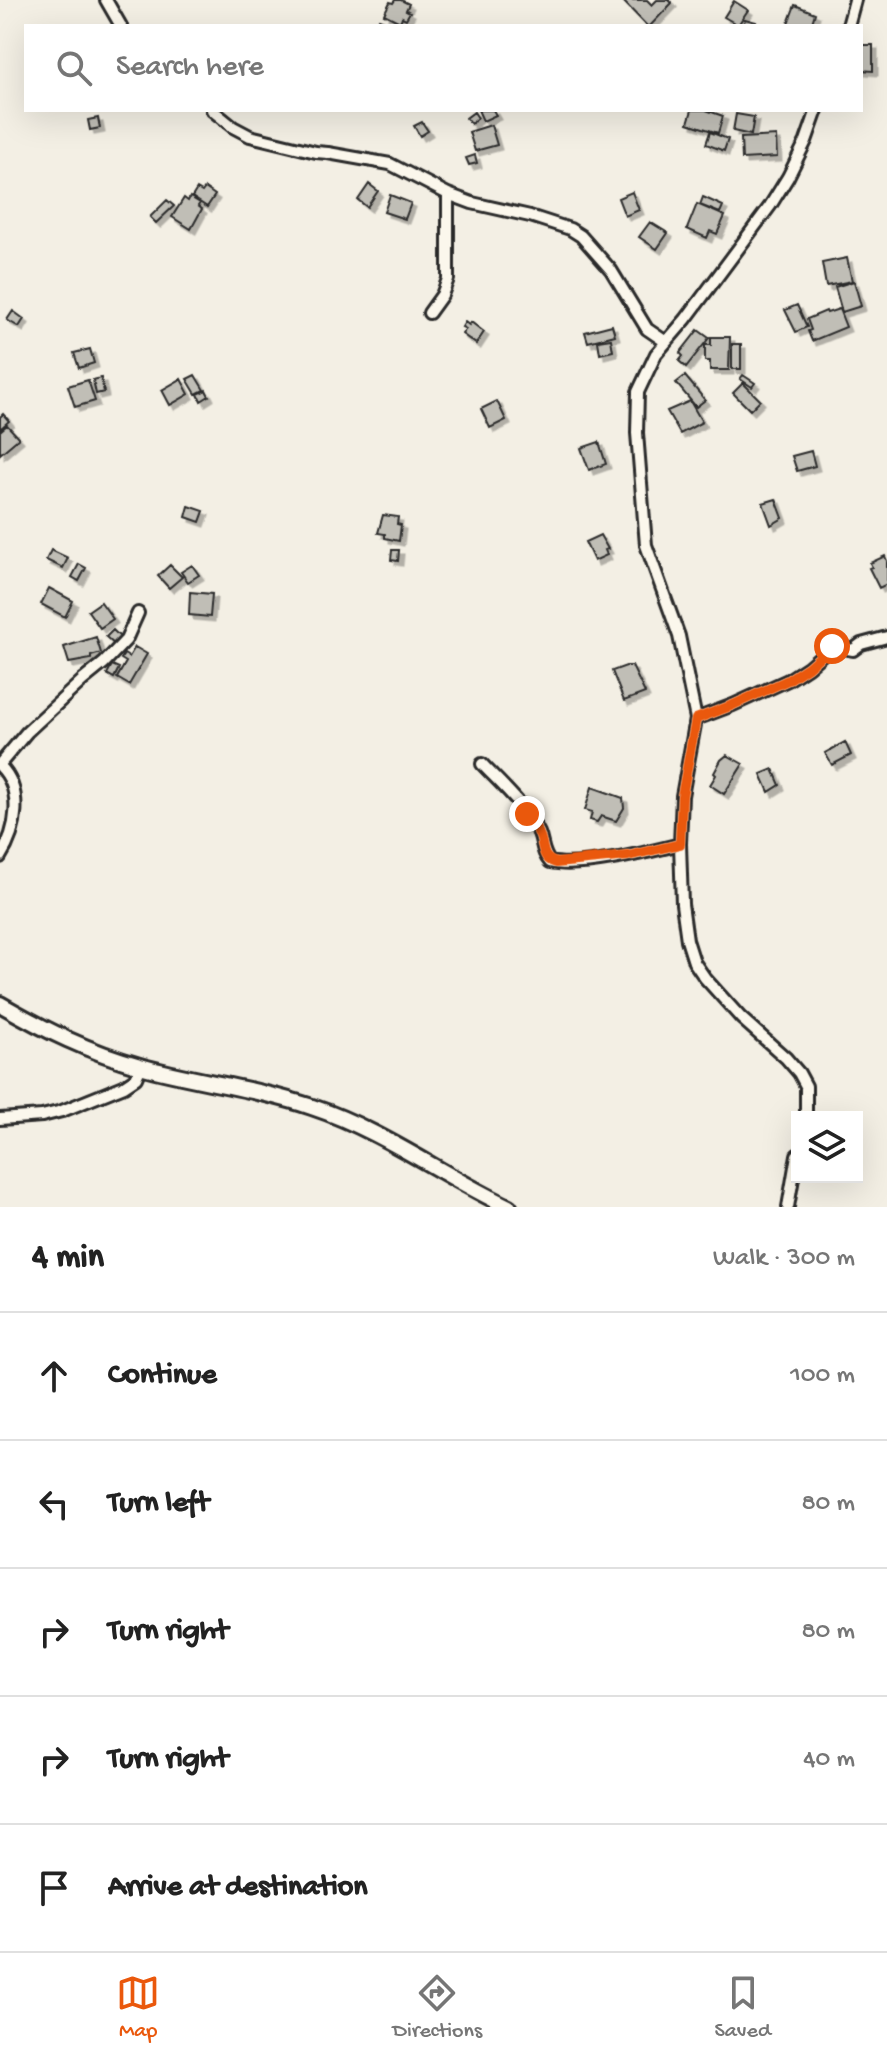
<!DOCTYPE html>
<html lang="en">
<head>
<meta charset="utf-8">
<style>
	:root { --surface:#fff; --page:#f2f2f2; --text:#222; --muted:#767676; --line:#e0e0e0; --accent:#ea580c }
	body { margin:0; font-family:"Gochi Hand",sans-serif; background:var(--page); color:var(--text) }
	.controls { position:absolute; right:24px; bottom:24px; display:grid; overflow:hidden; border-radius:0px; box-shadow:0 8px 32px #0002 }
	.controls button { width:72px; height:72px; display:grid; place-items:center; padding:0; border:0; border-bottom:2px solid var(--line); background:var(--surface); color:var(--text); font:40px sans-serif }
	.stop { position:absolute; width:24px; height:24px; margin:-18px; border:6px solid #ea580c; border-radius:50%; background:#fff }
	.stop.end { background:#ea580c; border-color:#fff; box-shadow:0 2px 8px #0008 }
	.list { margin:0; padding:0; list-style:none }
	h2 { display:flex; justify-content:space-between; align-items:center; height:104px; margin:0; padding:0 32px; font-size:34px }
	h2 small { font-size:26px; font-weight:400; color:var(--muted) }
	.list li { display:grid; grid-template-columns:52px 1fr auto; gap:24px; align-items:center; box-sizing:border-box; height:128px; padding:0 32px; border-top:2px solid var(--line) }
	.list b { display:block; font-size:30px; white-space:nowrap }
	.list em { font-size:26px; font-style:normal; color:var(--muted) }
	.icon { flex:none; width:44px; height:44px; fill:none; stroke:currentColor; stroke-width:2; stroke-linecap:round; stroke-linejoin:round }
	.map { position:relative; flex:none; width:887px; height:1207px; overflow:hidden }
	.search { position:absolute; background:var(--surface); box-shadow:0 8px 32px #0002; left:24px; right:24px; top:24px; height:88px; display:flex; align-items:center; gap:20px; box-sizing:border-box; padding:0 28px; border-radius:0px; color:var(--muted); font-size:30px }
	.sheet { height:744px; background:var(--surface) }
	nav { display:flex; justify-content:space-around; align-items:center; box-sizing:border-box; height:112px; border-top:2px solid var(--line); background:var(--surface); font-size:22px; color:var(--muted) }
	nav a { display:grid; justify-items:center; gap:4px }
	nav .on { color:var(--accent) }
	.map>svg:first-child { display:block }
	.building { fill:#c0beb6; stroke:#2b2b2b; stroke-width:2; filter:url(#shadow) }
	.lines { fill:none; stroke-linecap:round; stroke-linejoin:round }
	.minor-casing { stroke:#2b2b2b; stroke-width:16 }
	.tertiary-casing { stroke:#2b2b2b; stroke-width:20 }
	.minor { stroke:#fbf7ec; stroke-width:10 }
	.tertiary { stroke:#fbf7ec; stroke-width:14 }
	.route { stroke:#ea580c; stroke-width:10 }
</style>
</head>
<body>
<div class="map">
<svg width="887" height="1207" viewBox="0 0 887 1207">
	<defs>
		<filter id="shadow"><feDropShadow dx="4.5" dy="4.5" stdDeviation="0" flood-color="#0004"/></filter>
	</defs>
	<rect width="100%" height="100%" fill="#f3efe4"/>
	<filter id="ink" filterUnits="userSpaceOnUse"><feTurbulence type="fractalNoise" baseFrequency=".0125" numOctaves="2"/><feDisplacementMap in="SourceGraphic" scale="16" xChannelSelector="R" yChannelSelector="G"/><feConvolveMatrix kernelMatrix="1 2 1 2 8 2 1 2 1" color-interpolation-filters="sRGB"/></filter>
	<g filter="url(#ink)">
		<path class="building" d="M395 0H401L409 4 406 10 410 12 406 19 402 17 400 22 384 14 390 2 393 3Z
			M622 0H647L652 5 657 0H669L672 3 650 26H647Z
			M734 1 748 10 738 25 724 17Z
			M795 5 815 13 811 26H787Z
			M379 19 397 26H377Z
			M745 19 756 22 755 26H743Z
			M861 45H873V71L861 70Z
			M478 110H493L496 115 483 121Z
			M692 110H706L723 116 718 133 688 123Z
			M474 112 478 118 471 124 466 118Z
			M736 114 754 117 751 135 733 131Z
			M98 118 100 128 90 130 88 120Z
			M422 122 428 131 420 136 414 126Z
			M491 125 497 145 475 151 469 132Z
			M710 132 728 139 724 151 706 144Z
			M776 136 777 157 742 159 741 138Z
			M475 155 477 163 469 165 466 158Z
			M369 184 378 191 367 207 358 200Z
			M205 188 215 195 207 207 192 197 197 189 202 192Z
			M632 192 639 210 625 216 618 198Z
			M390 195 411 203 405 219 384 212Z
			M190 197 200 203 198 206 202 209 191 229 172 217 184 198 188 201Z
			M703 197 723 206 720 213 700 205Z
			M167 200 174 206 156 223 150 217Z
			M697 204 725 216 717 234 710 231 707 238 687 229Z
			M650 222 668 233 657 249 639 237Z
			M847 258 852 281 826 286 822 263Z
			M854 281 861 306 842 312 835 287Z
			M797 305 807 327 796 332 785 310Z
			M839 309 846 327 812 341 808 331 811 330 807 319 826 311 827 313Z
			M13 311 24 319 19 327 7 320Z
			M465 322 469 325 471 322 484 332 476 344 462 334 466 329 462 327Z
			M612 325 615 335 588 342 585 332Z
			M698 330 709 338 686 367 679 361 683 356 680 353Z
			M711 337H730L729 370H710V361H705V345H711Z
			M611 339 613 351 600 354 598 341Z
			M732 344H741V369H732Z
			M90 349 94 363 79 368 74 353Z
			M195 375 204 390 196 394 187 379Z
			M743 375 755 383 752 387 740 379Z
			M685 376 705 400 696 407 676 383Z
			M101 378 104 392 96 394 93 380Z
			M181 379 189 394 170 405 162 390Z
			M88 380 95 401 75 407 68 386Z
			M743 383 760 400 750 410 733 393Z
			M206 390 209 396 201 401 198 394Z
			M497 401 506 420 490 428 481 409Z
			M690 401 702 422 680 434 667 411Z
			M3 414 9 421 0 429V417Z
			M7 425 19 438 0 454V431Z
			M599 442 606 464 589 470 581 448Z
			M811 451 815 466 797 471 792 456Z
			M776 499 783 518 771 525 763 503Z
			M189 506 204 511 200 522 186 517Z
			M383 515 398 517 397 524 401 525 399 541 385 538V534L378 533Z
			M600 535 608 549 605 550 607 555 594 561 585 542Z
			M51 550 68 558 63 568 46 560Z
			M392 550H399L398 561 391 560Z
			M885 556 887 561V584L879 588 869 568 872 567 870 563Z
			M79 564 86 568 79 581 72 577Z
			M170 565 182 577 169 588 158 576Z
			M192 565 199 575 188 582 181 572Z
			M49 588 73 601 65 617 41 604Z
			M190 592 212 594 210 617 189 615Z
			M101 602 113 619 100 628 88 611Z
			M113 630 121 638 115 645 106 637Z
			M96 637 101 653 91 656V659L69 663 64 647Z
			M135 647 147 654 129 685 117 678 126 662 121 659 124 654 129 657Z
			M112 665 119 668 114 678 107 674Z
			M626 666H632L645 693 624 701 612 671Z
			M845 742 851 755 832 765 825 753Z
			M727 755 743 764 724 794 710 785 716 775 714 773 721 760Z
			M773 769 780 785 769 792 761 774Z
			M592 787 623 798 624 808 616 821 601 816 597 822 590 820 592 812 585 810Z"/>
		<g class="lines">
			<g class="minor-casing">
				<path id="minor" d="M106 0 121 26
					M848 26 855 0
					M212 110 233 127 250 136 316 152 328 153 390 164 448 194 472 203 530 216 570 229 581 236 611 270 647 329 666 342
					M429 313 442 295 448 279V194
					M696 719 733 705 788 680 808 667 832 646 853 650 861 644 887 637
					M0 764 27 732 83 680 104 663 126 640 138 613
					M482 764C502 785 526 806 539 833 543 843 542 853 550 862 581 869 648 852 680 844
					M0 766C24 790 17 831 0 857
					M806 1117V1086L799 1073 786 1058 741 1018 705 978 694 962 687 940 682 904 680 844 682 796 696 719 679 636 646 545 637 433 638 392 656 354 686 319 770 206 788 177 806 141 817 110
					M0 1119 42 1116 62 1111 124 1086 136 1078 141 1066
					M788 1207 797 1155"/>
			</g>
			<g class="tertiary-casing">
				<path id="tertiary" d="M0 1004C47 1031 87 1051 140 1066 197 1082 256 1088 312 1107 382 1130 443 1176 509 1207"/>
			</g>
			<use href="#minor" class="minor"/>
			<use href="#tertiary" class="tertiary"/>
		</g>
	</g>
	<g class="lines" filter="url(#ink)">
		<path class="route" d="M527 814C531 821 536 827 539 834 545 847 540 858 556 863L628 856 680 844 682 796 696 719 733 705 788 680 808 667 832 646"/>
	</g>
</svg>
<div class="controls">
<button><svg class="icon" aria-label="layers" viewBox="0 0 24 24"><path d="M12 4l9 5-9 5-9-5zM3 14l9 5 9-5"/></svg></button>
</div>
<div class="stop" style="left:832px;top:646px"></div>
<div class="stop end" style="left:527px;top:814px"></div>
<div class="search"><svg class="icon" aria-label="search" viewBox="0 0 24 24"><circle cx="10" cy="10" r="6"/><path d="M15 15l6 6"/></svg>Search here</div>
</div>
<section class="sheet">
<h2>4 min<small>Walk · 300 m</small></h2>
<ul class="list">
<li><svg class="icon" aria-label="ahead" viewBox="0 0 24 24"><path d="M12 20V5M6 11l6-6 6 6"/></svg><div><b>Continue</b></div><em>100 m</em></li>
<li><svg class="icon" aria-label="left" viewBox="0 0 24 24"><path d="M17 20v-9H6M10 6l-5 5 5 5"/></svg><div><b>Turn left</b></div><em>80 m</em></li>
<li><svg class="icon" aria-label="right" viewBox="0 0 24 24"><path d="M7 20v-9h11M14 6l5 5-5 5"/></svg><div><b>Turn right</b></div><em>80 m</em></li>
<li><svg class="icon" aria-label="right" viewBox="0 0 24 24"><path d="M7 20v-9h11M14 6l5 5-5 5"/></svg><div><b>Turn right</b></div><em>40 m</em></li>
<li><svg class="icon" aria-label="arrive" viewBox="0 0 24 24"><path d="M6 21V4h12l-3 4 3 4H6"/></svg><div><b>Arrive at destination</b></div></li>
</ul>
</section>
<nav>
<a class="on"><svg class="icon" aria-label="map" viewBox="0 0 24 24"><path d="M3 6l6-2 6 2 6-2v14l-6 2-6-2-6 2zM9 4v14M15 6v14"/></svg>Map</a>
<a><svg class="icon" aria-label="directions" viewBox="0 0 24 24"><path d="M12 3l9 9-9 9-9-9zM9 14v-3h6M13 9l2 2-2 2"/></svg>Directions</a>
<a><svg class="icon" aria-label="saved" viewBox="0 0 24 24"><path d="M7 4h10v16l-5-4-5 4z"/></svg>Saved</a>
</nav>
</body>
</html>
